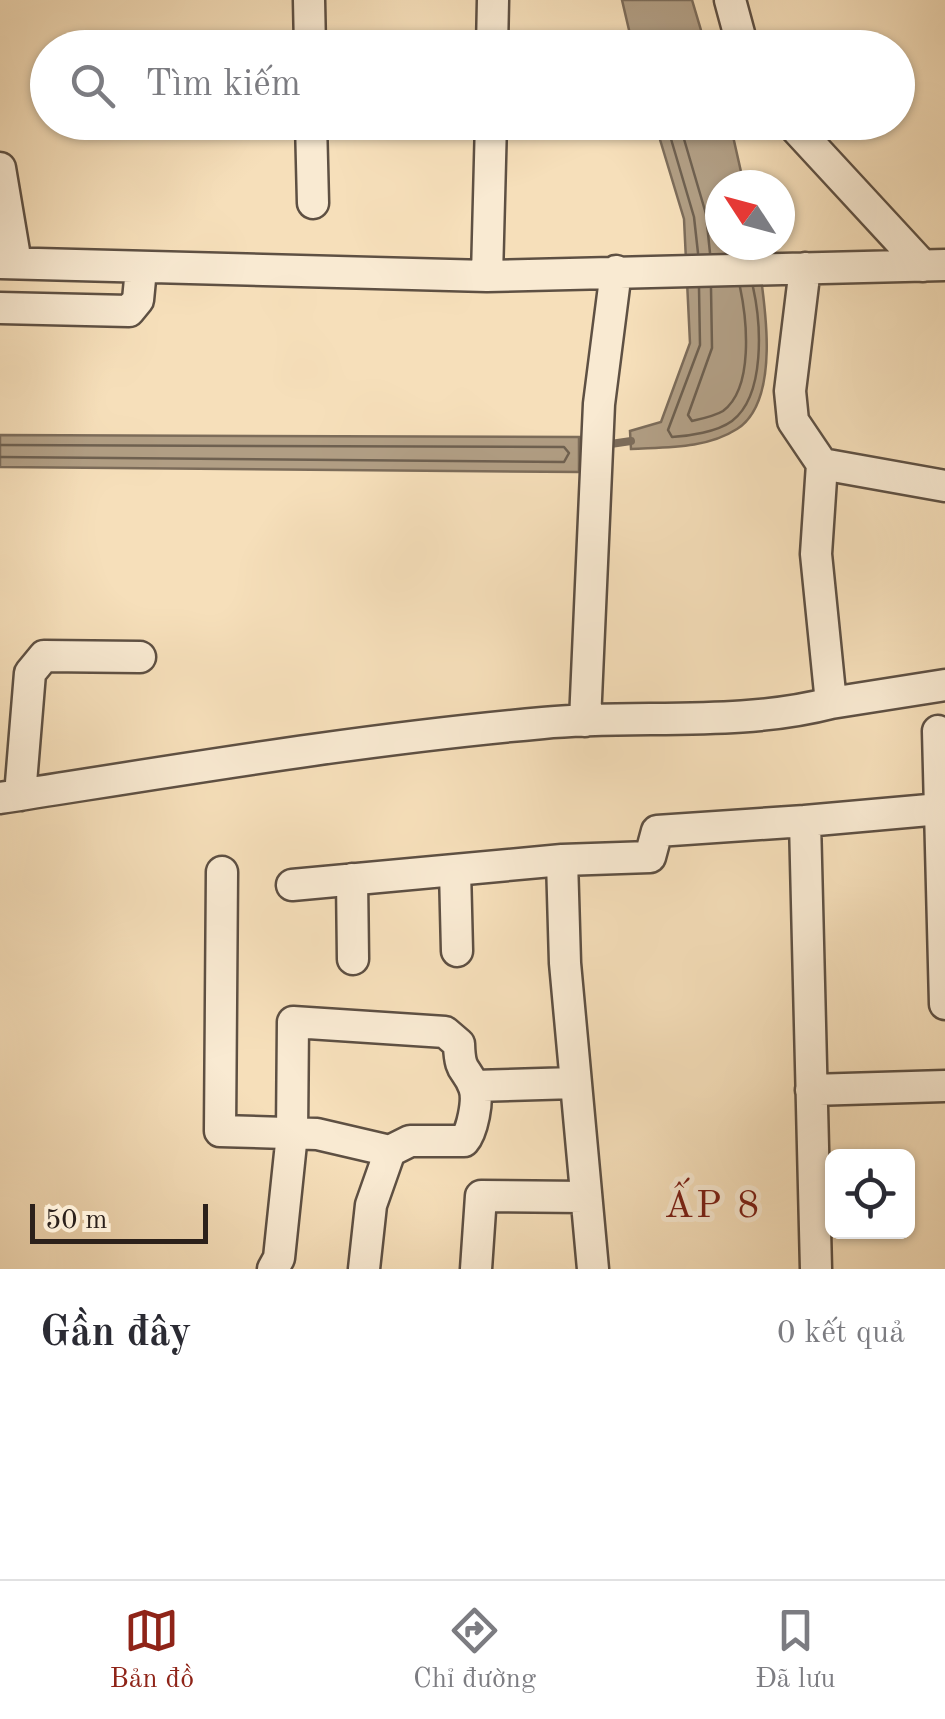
<!DOCTYPE html>
<html lang="vi">
<head>
<meta charset="utf-8">
<style>
	:root { --surface:#fff; --page:#f2f2f3; --text:#2b2b33; --muted:#7c7c81; --line:#e1e1e2; --accent:#8f2418 }
	body { margin:0; font-family:"Old Standard TT",serif; background:var(--page); color:var(--text) }
	.controls { position:absolute; right:30px; bottom:30px; display:grid; overflow:hidden; border-radius:15px; box-shadow:0 2px 8px #0004 }
	.controls button { width:90px; height:90px; display:grid; place-items:center; padding:0; border:0; border-bottom:2px solid var(--line); background:var(--surface); color:var(--text); font:50px sans-serif }
	.compass { position:absolute; left:705px; top:170px; width:90px; height:90px; border-radius:50%; background:var(--surface); box-shadow:0 2px 8px #0004; rotate:306deg }
	.scale { position:absolute; left:30px; bottom:25px; width:178px; box-sizing:border-box; padding-left:10px; border:5px solid #2c211b; border-top:0; font-size:28px; line-height:35px; white-space:nowrap; color:#2c211b; -webkit-text-stroke:8px #f9ead2; paint-order:stroke }
	.list { margin:0; padding:0; list-style:none }
	h2 { display:flex; justify-content:space-between; align-items:center; height:130px; margin:0; padding:0 40px; font-size:42px }
	h2 small { font-size:32px; font-weight:400; color:var(--muted) }
	.icon { flex:none; width:55px; height:55px; fill:none; stroke:currentColor; stroke-width:2; stroke-linecap:round; stroke-linejoin:round }
	.map { position:relative; flex:none; width:945px; height:1269px; overflow:hidden }
	.search { position:absolute; background:var(--surface); box-shadow:0 2px 8px #0004; left:30px; right:30px; top:30px; height:110px; display:flex; align-items:center; gap:25px; box-sizing:border-box; padding:0 35px; border-radius:55px; color:var(--muted); font-size:38px }
	.sheet { height:310px; background:var(--surface) }
	nav { display:flex; justify-content:space-around; align-items:center; box-sizing:border-box; height:140px; border-top:2px solid var(--line); background:var(--surface); font-size:28px; color:var(--muted) }
	nav a { display:grid; justify-items:center; gap:5px }
	nav .on { color:var(--accent) }
	.map>svg:first-child { display:block }
	.water { fill:#b19e84; stroke:#7c6c5a; stroke-width:2.5 }
	.lines { fill:none; stroke-linecap:round; stroke-linejoin:round }
	.shore { stroke:#6e6050; stroke-width:2.5 }
	.stream { stroke:#7c6c5a; stroke-width:8 }
	.minor-casing { stroke:#5e5043; stroke-width:35 }
	.minor { stroke:#f9ead2; stroke-width:30 }
	.labels { text-anchor:middle; stroke-width:10; stroke-linejoin:round; paint-order:stroke }
	.neighbourhood-label { font-size:38px; letter-spacing:2.5px; fill:#7a1f14; stroke:#f9ead2 }
</style>
</head>
<body>
<div class="map">
<svg width="945" height="1269" viewBox="0 0 945 1269">
	<rect width="100%" height="100%" fill="#f6dfba"/>
	<filter id="stains"><feTurbulence type="fractalNoise" baseFrequency=".002" numOctaves="4"/><feColorMatrix values="0 0 0 0 .2 0 0 0 0 .09 0 0 0 0 .02 0 0 0 .5 -.17"/></filter>
	<radialGradient id="worn" r=".72"><stop offset=".6" stop-color="#630" stop-opacity="0"/><stop offset="1" stop-color="#630" stop-opacity=".3"/></radialGradient>
	<path class="water" d="M622 0H692L706 47H633Z
		M655 123H730L744 185H720V245H756C763 291 784 399 737 429 706 449 666 447 631 449L630 431 661 422 690 343 684 219Z
		M0 435 579 437V472L0 467Z"/>
	<g class="lines">
		<path class="shore" d="M666 122 694 217 698 253
			M679 122 706 214 710 253
			M699 288 700 345 668 430 672 437C689 436 717 432 732 421 766 395 761 323 753 287
			M711 288 712 348 688 415 692 421C701 419 715 416 723 411 754 388 747 320 740 287
			M0 445 564 447 569 453 564 462 0 457"/>
		<path class="stream" d="M604 445 631 441"/>
		<g class="minor-casing">
			<path id="minor" d="M309 0 310 48
				M730 0 743 48
				M492 48 493 0
				M311 122 313 203
				M790 122 923 266
				M0 168 16 263
				M0 263 487 276 945 265
				M487 276 491 122
				M0 308 129 311 138 300 141 269
				M822 464 945 486
				M831 703 945 685
				M585 721 599 404 616 271
				M938 731 940 809
				M20 795 30 673 44 656 140 657
				M0 798C180 770 361 739 543 723 637 714 738 727 831 703L816 554 822 464 793 421 790 391 805 268
				M562 860 650 857 657 831 805 821
				M455 870 457 951
				M222 872 220 1131 317 1134 390 1151
				M352 879 353 959
				M292 885 562 860 565 963 593 1269
				M474 1086 575 1083
				M811 1090 945 1086
				M273 1269 279 1258 292 1134 293 1022 445 1032 459 1044C460 1075 466 1066 474 1087 479 1100 472 1132 464 1141H410L390 1151 371 1205 364 1269
				M476 1269 481 1196 584 1197
				M816 1269 805 821 940 809 945 1004"/>
		</g>
		<use href="#minor" class="minor"/>
	</g>
	<g class="labels">
		<g class="neighbourhood-label">
			<text x="713" y="1217">ẤP 8</text>
		</g>
	</g>
	<rect width="100%" height="100%" filter="url(#stains)"/>
	<rect width="100%" height="100%" fill="url(#worn)"/>
</svg>
<div class="controls">
<button><svg class="icon" aria-label="locate" viewBox="0 0 24 24"><circle cx="12" cy="12" r="6"/><path d="M12 2v4M12 18v4M2 12h4M18 12h4"/></svg></button>
</div>
<svg class="compass" viewBox="-18 -18 36 36"><path d="M0-13l5 13h-10z" fill="#e53935"/><path d="M0 13l5-13h-10z" fill="#7c7c81"/></svg>
<div class="scale">50 m</div>
<div class="search"><svg class="icon" aria-label="search" viewBox="0 0 24 24"><circle cx="10" cy="10" r="6"/><path d="M15 15l6 6"/></svg>Tìm kiếm</div>
</div>
<section class="sheet">
<h2>Gần đây<small>0 kết quả</small></h2>
<ul class="list">
</ul>
</section>
<nav>
<a class="on"><svg class="icon" aria-label="map" viewBox="0 0 24 24"><path d="M3 6l6-2 6 2 6-2v14l-6 2-6-2-6 2zM9 4v14M15 6v14"/></svg>Bản đồ</a>
<a><svg class="icon" aria-label="directions" viewBox="0 0 24 24"><path d="M12 3l9 9-9 9-9-9zM9 14v-3h6M13 9l2 2-2 2"/></svg>Chỉ đường</a>
<a><svg class="icon" aria-label="saved" viewBox="0 0 24 24"><path d="M7 4h10v16l-5-4-5 4z"/></svg>Đã lưu</a>
</nav>
</body>
</html>
